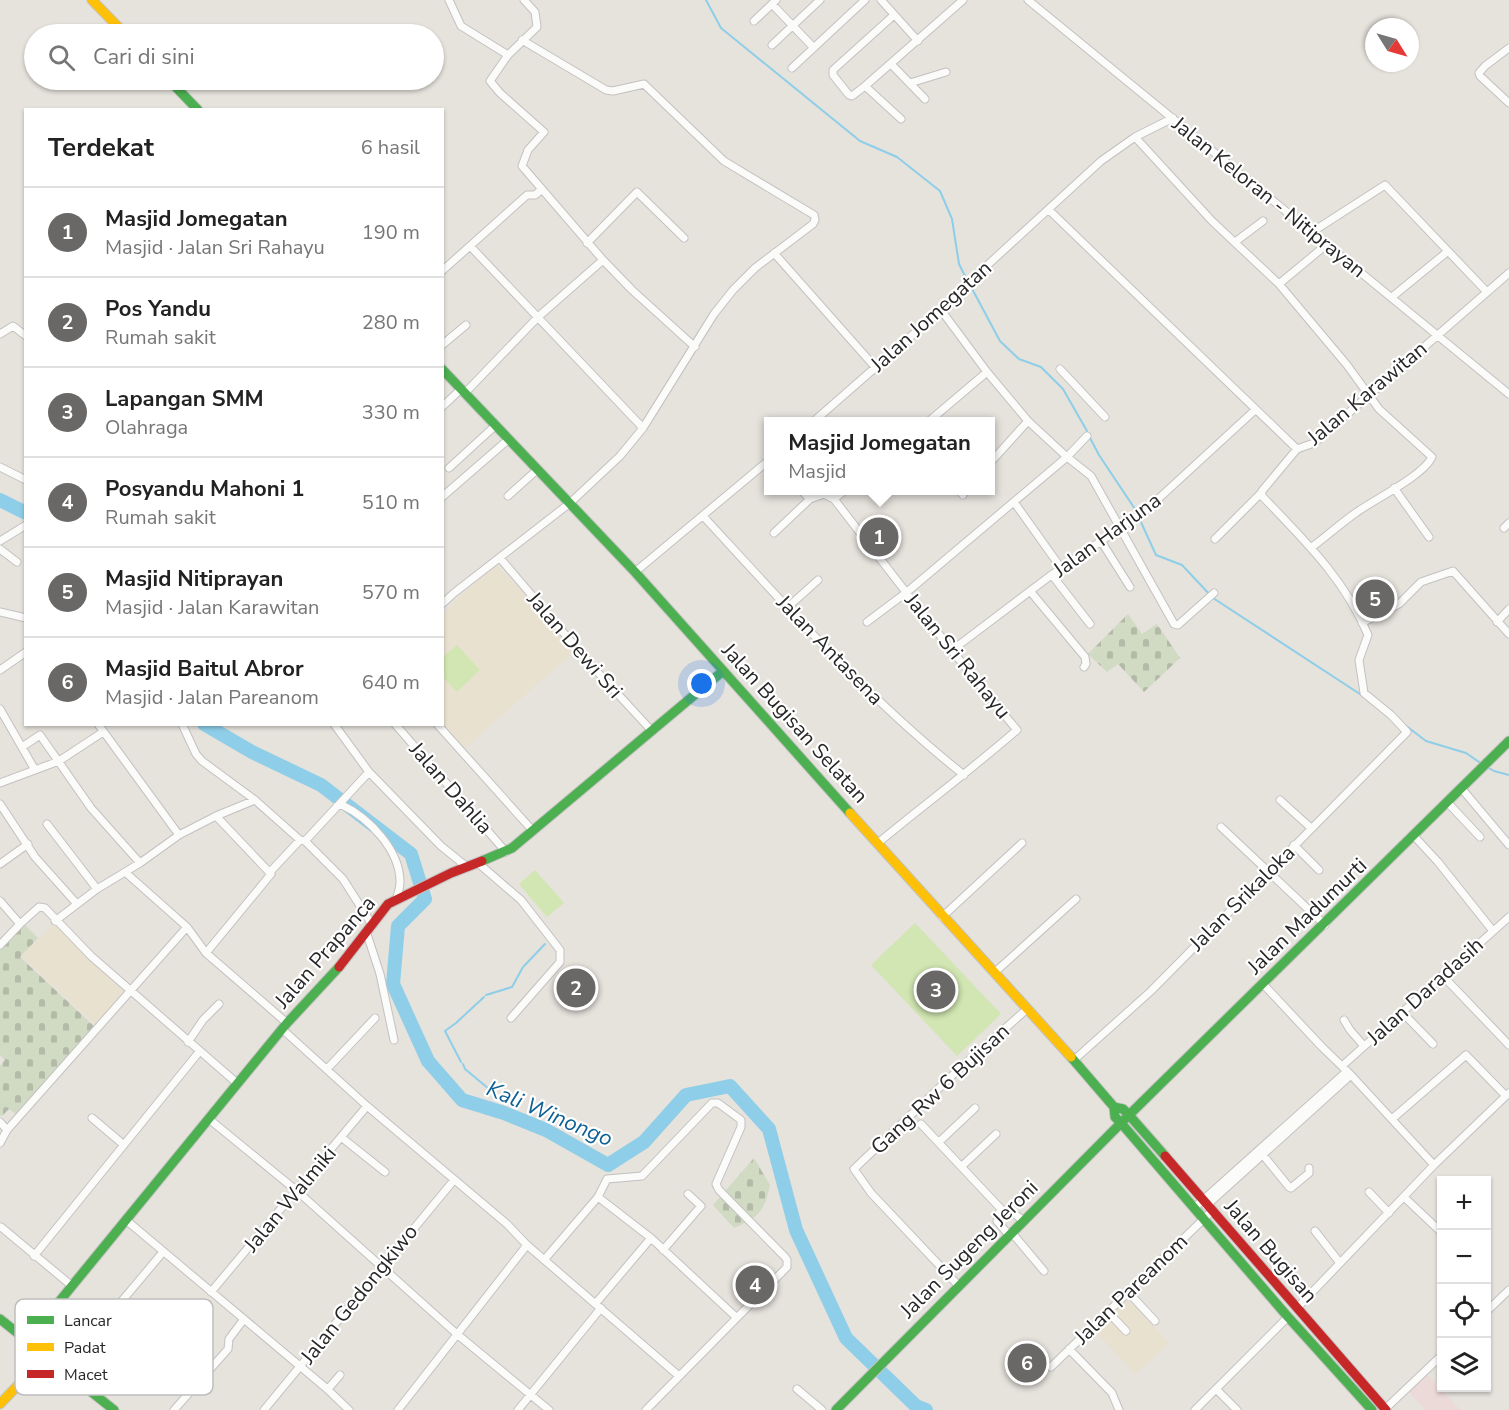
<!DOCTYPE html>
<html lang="id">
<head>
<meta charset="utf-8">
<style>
	:root { --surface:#fff; --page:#f2f2f2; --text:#222; --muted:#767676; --line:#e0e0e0; --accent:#6a6866 }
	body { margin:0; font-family:"Nunito Sans",sans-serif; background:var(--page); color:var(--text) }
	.controls { position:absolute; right:18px; bottom:18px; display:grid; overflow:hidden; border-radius:0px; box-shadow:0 2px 4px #0004 }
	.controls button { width:54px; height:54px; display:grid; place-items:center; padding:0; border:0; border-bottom:2px solid var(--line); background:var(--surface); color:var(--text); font:30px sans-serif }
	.compass { position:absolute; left:1365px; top:18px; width:54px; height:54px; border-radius:50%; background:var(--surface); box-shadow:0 2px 4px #0004; rotate:127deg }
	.you { position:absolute; left:702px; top:684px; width:21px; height:21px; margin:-15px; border:4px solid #fff; border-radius:50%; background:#1a73e8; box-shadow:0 0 0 9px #1a73e833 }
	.badge { display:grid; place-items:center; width:39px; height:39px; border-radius:50%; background:var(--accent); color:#fff; font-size:20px; font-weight:700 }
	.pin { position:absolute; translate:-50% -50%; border:3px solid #fff; box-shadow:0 2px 6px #0006 }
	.popup { position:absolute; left:764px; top:417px; width:231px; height:78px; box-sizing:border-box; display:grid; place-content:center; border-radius:0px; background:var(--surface); filter:drop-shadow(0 2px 4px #0005); font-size:20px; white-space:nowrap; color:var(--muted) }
	.popup b { font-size:22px; color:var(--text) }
	.popup::after { content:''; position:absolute; left:50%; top:100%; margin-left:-12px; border:12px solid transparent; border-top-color:var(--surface) }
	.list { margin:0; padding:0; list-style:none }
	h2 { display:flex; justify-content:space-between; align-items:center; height:78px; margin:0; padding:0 24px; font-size:26px }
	h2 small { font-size:20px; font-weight:400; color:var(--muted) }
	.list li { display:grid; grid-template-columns:39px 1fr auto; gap:18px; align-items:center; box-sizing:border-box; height:90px; padding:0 24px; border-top:2px solid var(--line) }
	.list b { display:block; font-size:22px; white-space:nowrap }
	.list p { margin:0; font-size:20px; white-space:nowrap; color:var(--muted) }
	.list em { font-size:20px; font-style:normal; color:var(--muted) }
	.icon { flex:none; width:33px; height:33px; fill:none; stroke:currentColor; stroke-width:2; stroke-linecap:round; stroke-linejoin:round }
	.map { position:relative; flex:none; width:1509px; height:1410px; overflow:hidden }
	.search { position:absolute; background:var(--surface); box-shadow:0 2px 4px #0004; left:24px; top:24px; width:420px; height:66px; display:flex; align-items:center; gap:15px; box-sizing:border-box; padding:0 21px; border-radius:33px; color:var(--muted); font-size:22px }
	.panel { position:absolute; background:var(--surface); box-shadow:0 2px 4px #0004; left:24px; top:108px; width:420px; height:618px; border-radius:0px }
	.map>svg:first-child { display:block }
	.education { fill:#e9e1d0 }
	.medical { fill:#ecdad8 }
	.cemetery { fill:url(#cemetery-stones) }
	.pitch { fill:#d1e6b2 }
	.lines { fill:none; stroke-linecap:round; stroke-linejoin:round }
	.stream { stroke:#8ecee8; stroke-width:2 }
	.river { stroke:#8ecee8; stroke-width:14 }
	.street-casing { stroke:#c3c1c2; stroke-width:9 }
	.fast-casing { stroke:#c3c1c2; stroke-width:11 }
	.slow-casing { stroke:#c3c1c2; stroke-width:11 }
	.jam-casing { stroke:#c3c1c2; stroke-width:11 }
	.street { stroke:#fbfbfa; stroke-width:7 }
	.fast { stroke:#4caf50; stroke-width:9 }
	.slow { stroke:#ffc107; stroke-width:9 }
	.jam { stroke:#c62828; stroke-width:9 }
	.labels { text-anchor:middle; stroke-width:4.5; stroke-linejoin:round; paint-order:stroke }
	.street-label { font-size:21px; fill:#272727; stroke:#fff }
	.water-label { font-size:22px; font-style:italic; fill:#0d6094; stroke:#fff }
	.key { fill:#fff; stroke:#bebebe; stroke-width:1.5 }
	.key-label { font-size:16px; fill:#272727 }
</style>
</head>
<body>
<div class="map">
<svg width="1509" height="1410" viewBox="0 0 1509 1410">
	<defs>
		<pattern id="cemetery-stones" width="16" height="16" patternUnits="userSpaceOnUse" patternTransform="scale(1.5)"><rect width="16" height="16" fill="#d1dac3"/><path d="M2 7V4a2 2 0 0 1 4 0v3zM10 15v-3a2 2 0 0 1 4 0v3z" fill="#b3bba8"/></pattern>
	</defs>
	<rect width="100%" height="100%" fill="#e6e2dc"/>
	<path class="education" d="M497 565 576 650 465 748 443 724V615L461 595Z
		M55 923 127 989 96 1025 21 956Z
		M1127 1298 1169 1343 1135 1374 1094 1330Z"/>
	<path class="medical" d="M1426 1374 1460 1410H1425L1408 1391Z"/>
	<path class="cemetery" d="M1128 614 1142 634 1157 624 1180 658 1144 692 1118 664 1107 672 1088 654Z
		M24 924 38 938 20 957 95 1027 16 1114 9 1109 2 1116 0 1115V1066L5 1060 0 1055V947Z
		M754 1158 770 1185C765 1211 758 1218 734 1228L713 1205Z"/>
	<path class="pitch" d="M457 645 480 670 457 692 443 677 442 658Z
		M535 870 564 903 547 917 519 884Z
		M915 923 1001 1014 957 1056 871 965Z"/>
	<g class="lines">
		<path class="stream" d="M706 0 721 28 860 141 897 157 940 191 952 219 959 264 967 280
			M970 285 1000 341 1019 359 1041 367 1063 389 1087 431
			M1090 438 1099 455 1137 512
			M1140 520 1156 555 1182 565 1213 598 1363 696
			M1405 725 1426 741 1466 753 1482 764
			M1487 767 1494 771 1509 775
			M524 966 545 944
			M486 995 512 987 523 967
			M461 1062 445 1031 456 1023 484 997
			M463 1064 465 1069 489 1089"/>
		<path class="river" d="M0 500 26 513
			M204 724 252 752 321 785 411 854 425 899 398 926 393 984 428 1061 462 1100 504 1113 546 1130 608 1165 644 1142 686 1095 730 1086 769 1129 796 1230 846 1338 916 1406 926 1410"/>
		<g class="street-casing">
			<path id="street" d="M449 0 461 26 508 55 490 81 500 93 544 132 528 150 522 166 603 260 632 290 695 347
				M776 0 772 4 813 47
				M881 0 918 41
				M1028 0 1509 394
				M894 15 833 70V75L849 95 852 96 865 86 963 0
				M754 21 772 4
				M772 45 820 0
				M1509 48 1485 66 1479 73 1480 76 1509 103
				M508 55 537 27 535 12 524 0
				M891 64 925 99
				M792 68 865 0
				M910 83 946 72
				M865 86 901 119
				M1135 137 1212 221 1279 284 1347 365 1379 409 1432 457C1423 476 1375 499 1357 512 1341 523 1327 536 1312 547
				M1049 210 1297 449 1314 443 1509 273
				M1312 232 1385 185 1487 292
				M1235 242 1263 221
				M587 243 637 192 684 238
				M471 247 643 428
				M774 253 875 367
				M442 271 527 195H535L542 189
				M1279 284 1326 245
				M1392 297 1447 252
				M941 310 987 372 1028 421 1067 457 1091 476 1174 624 1178 625 1214 593
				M0 334 13 326 26 336
				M442 345 466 325
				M1060 369 1105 417
				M465 393 538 317 603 260
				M442 407 461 389
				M813 422 941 310 981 271 1101 161 1135 137 1173 118
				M928 422 987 372
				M990 463 1028 421
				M0 467 26 480
				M449 468 496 425
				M1394 488 1429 537
				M801 490 810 499 824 494 834 499C894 577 954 655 1017 730 972 769 924 805 878 843
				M959 490 963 495 965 490
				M508 496 538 469
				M442 497 509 439
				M834 499 845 490
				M1014 502 1061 568
				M703 516C786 606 868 699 964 775
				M1504 528 1509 523
				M774 533 810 499
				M1215 539 1261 493
				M0 541 26 525
				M1101 541 1130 587
				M0 549 17 562
				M500 558 591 665 651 730
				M635 572 768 461
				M1052 575 1090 624
				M1030 591 1085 657 1086 664 1084 667
				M442 604 454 593 570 503 620 456 643 428 714 314 733 290 755 268 813 224 815 220 814 215 724 161 644 84 613 91 606 90 522 40
				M788 607 818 580
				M0 612 26 618
				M867 622 907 592 1067 457 1087 436
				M1497 622 1509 609
				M1362 623 1399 604 1421 582 1453 571 1509 634
				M951 651 1050 576 1145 511 1255 410
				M0 670 26 652
				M0 709 35 770
				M98 724 179 835
				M182 724 196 754 202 761 255 800 300 840 305 841 343 879 371 923
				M334 724 369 772 441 846 467 867
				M395 724 506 852
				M437 724 533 831
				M22 747 40 735 91 808 140 863
				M0 783 59 761 103 732
				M1462 789 1509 845
				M1280 800 1311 828
				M1448 803 1480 837
				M0 804 35 857 77 904
				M337 806 342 805C369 818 400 850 400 882 400 888 398 894 396 900
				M47 824 97 889
				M1221 827 1325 925
				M1414 836 1438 862 1493 931
				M305 841 369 772
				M1294 845 1319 870
				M478 863 521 900 560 950V962L511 1018
				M0 864 28 844
				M125 872 187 927 206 953 287 1023
				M270 872 300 840
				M0 901 20 924
				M942 917 1022 843
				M55 921 97 889 140 863 179 835 216 816 255 800
				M366 931 380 974 394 1040
				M0 945 20 924 39 907 45 908 91 956 238 1084
				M206 953 271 874 216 816
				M994 973 1076 899
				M1442 975 1509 1045
				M1263 984 1322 1047 1351 1075 1434 1165
				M1402 1012 1433 1044
				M1344 1020 1350 1030 1364 1046
				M282 1029 367 1106 507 1224 527 1245 679 1376
				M188 1042 203 1020 219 1004
				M1074 1060 1151 991 1407 732 1391 715 1364 693 1359 660 1368 635C1345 579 1303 539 1262 496V491L1297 449
				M1342 1066 1509 917
				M327 1069 375 1018
				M92 1118 124 1145
				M209 1119 297 1191 458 1335 549 1410
				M1392 1119 1466 1055 1506 1096
				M0 1122 7 1130
				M921 1124 1002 1210
				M341 1137 385 1172
				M939 1142 975 1108
				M0 1143 7 1130 187 927
				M1263 1155 1289 1187 1291 1188 1309 1173V1168
				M962 1166 996 1134
				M1369 1192 1389 1213
				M598 1197 651 1238 736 1317
				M1404 1197 1442 1233
				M1206 1206 1351 1075
				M1194 1208 1347 1071
				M126 1220 326 1388 349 1410
				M1 1227 72 1286
				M1315 1231 1340 1263
				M1012 1233 1044 1271
				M1009 1235 997 1221 999 1213 1002 1210H1009L1024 1221
				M663 1250 701 1206 688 1194
				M34 1256 199 1052
				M544 1260 598 1197 607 1179 642 1176 712 1103H718L741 1120V1127L716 1184 719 1190 785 1257 787 1260V1267L646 1410
				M957 1284 871 1193 854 1169 958 1070 1027 1009
				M211 1292 367 1106
				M1128 1292 1155 1321
				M121 1302 163 1252
				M596 1303 651 1238
				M1297 1308 1434 1165 1509 1093
				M1108 1312 1126 1331
				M1486 1312 1509 1290
				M1069 1349 1112 1393 1119 1410
				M1051 1367 1212 1211
				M328 1389 340 1375
				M797 1389 822 1410
				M1216 1389 1237 1410
				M174 1410 228 1349 229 1339 244 1319
				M264 1410 454 1180
				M398 1410 527 1245
				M518 1410 601 1308
				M1195 1410 1288 1317
				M1384 1410 1442 1355"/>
		</g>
		<g class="fast-casing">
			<path id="fast" d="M169 80 198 110
				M442 369 635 572 850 813
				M482 861 512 848 723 671
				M1071 1057 1114 1107 1115 1117 1121 1123
				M1114 1107 1123 1109 1129 1115 1509 741
				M1121 1123 1288 1317 1372 1410
				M0 1319 114 1410
				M27 1341 287 1023 339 967
				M836 1410 1129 1115 1165 1156"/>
		</g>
		<g class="slow-casing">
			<path id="slow" d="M92 0 125 34
				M850 813 1071 1057
				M0 1404 46 1356"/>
		</g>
		<g class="jam-casing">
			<path id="jam" d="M339 967 388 904 451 873 482 861
				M1165 1156 1386 1410"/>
		</g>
		<use href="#street" class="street"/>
		<use href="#fast" class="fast"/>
		<use href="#slow" class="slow"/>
		<use href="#jam" class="jam"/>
	</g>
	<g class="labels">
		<g class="street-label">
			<text transform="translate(1269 197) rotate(39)" y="7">Jalan Keloran - Nitiprayan</text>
			<text transform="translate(931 316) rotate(-42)" y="7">Jalan Jomegatan</text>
			<text transform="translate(1367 393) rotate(-40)" y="7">Jalan Karawitan</text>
			<text transform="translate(1107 535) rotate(-36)" y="7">Jalan Harjuna</text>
			<text transform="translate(575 645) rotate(49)" y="7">Jalan Dewi Sri</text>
			<text transform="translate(830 650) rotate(46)" y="7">Jalan Antasena</text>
			<text transform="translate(958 656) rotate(51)" y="7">Jalan Sri Rahayu</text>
			<text transform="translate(795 723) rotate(48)" y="7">Jalan Bugisan Selatan</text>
			<text transform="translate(451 788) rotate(49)" y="7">Jalan Dahlia</text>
			<text transform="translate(1242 898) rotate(-45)" y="7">Jalan Srikaloka</text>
			<text transform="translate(1307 916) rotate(-44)" y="7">Jalan Madumurti</text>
			<text transform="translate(325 952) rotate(-49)" y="7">Jalan Prapanca</text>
			<text transform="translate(1425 991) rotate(-42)" y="7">Jalan Daradasih</text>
			<text transform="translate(940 1089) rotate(-43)" y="7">Gang Rw 6 Bujisan</text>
			<text transform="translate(290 1199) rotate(-50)" y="7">Jalan Walmiki</text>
			<text transform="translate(969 1249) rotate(-45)" y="7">Jalan Sugeng Jeroni</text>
			<text transform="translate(1271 1251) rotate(49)" y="7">Jalan Bugisan</text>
			<text transform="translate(1131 1289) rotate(-44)" y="7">Jalan Pareanom</text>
			<text transform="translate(359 1294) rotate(-51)" y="7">Jalan Gedongkiwo</text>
		</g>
		<g class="water-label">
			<text transform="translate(550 1113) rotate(23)" y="8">Kali Winongo</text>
		</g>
	</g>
	<rect x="15" y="1299" width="198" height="96" rx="9" class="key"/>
	<rect x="27" y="1316" width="27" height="8" fill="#4caf50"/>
	<rect x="27" y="1343" width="27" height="8" fill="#ffc107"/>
	<rect x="27" y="1370" width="27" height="8" fill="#c62828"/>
	<g class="key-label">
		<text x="64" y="1326">Lancar</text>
		<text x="64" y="1353">Padat</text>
		<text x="64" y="1380">Macet</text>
	</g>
</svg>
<div class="controls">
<button>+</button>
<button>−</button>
<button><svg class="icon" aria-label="locate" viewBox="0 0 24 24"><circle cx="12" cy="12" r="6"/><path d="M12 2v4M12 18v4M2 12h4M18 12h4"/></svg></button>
<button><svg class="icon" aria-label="layers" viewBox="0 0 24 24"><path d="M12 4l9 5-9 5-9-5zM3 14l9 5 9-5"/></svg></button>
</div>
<svg class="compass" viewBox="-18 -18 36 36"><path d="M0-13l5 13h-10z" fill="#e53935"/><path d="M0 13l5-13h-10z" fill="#767676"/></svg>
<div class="you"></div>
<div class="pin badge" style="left:879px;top:537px">1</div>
<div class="popup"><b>Masjid Jomegatan</b>Masjid</div>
<div class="pin badge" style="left:576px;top:988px">2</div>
<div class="pin badge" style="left:936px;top:990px">3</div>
<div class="pin badge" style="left:755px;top:1285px">4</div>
<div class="pin badge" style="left:1375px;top:599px">5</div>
<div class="pin badge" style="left:1027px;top:1363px">6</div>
<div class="search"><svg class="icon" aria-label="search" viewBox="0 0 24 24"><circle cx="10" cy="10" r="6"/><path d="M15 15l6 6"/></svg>Cari di sini</div>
<section class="panel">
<h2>Terdekat<small>6 hasil</small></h2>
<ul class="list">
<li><span class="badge">1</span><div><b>Masjid Jomegatan</b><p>Masjid · Jalan Sri Rahayu</p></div><em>190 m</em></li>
<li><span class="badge">2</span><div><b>Pos Yandu</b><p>Rumah sakit</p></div><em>280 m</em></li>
<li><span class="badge">3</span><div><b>Lapangan SMM</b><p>Olahraga</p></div><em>330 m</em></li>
<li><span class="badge">4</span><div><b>Posyandu Mahoni 1</b><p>Rumah sakit</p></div><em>510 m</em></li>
<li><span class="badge">5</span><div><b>Masjid Nitiprayan</b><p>Masjid · Jalan Karawitan</p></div><em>570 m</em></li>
<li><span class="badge">6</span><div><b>Masjid Baitul Abror</b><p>Masjid · Jalan Pareanom</p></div><em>640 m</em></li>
</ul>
</section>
</div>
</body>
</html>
